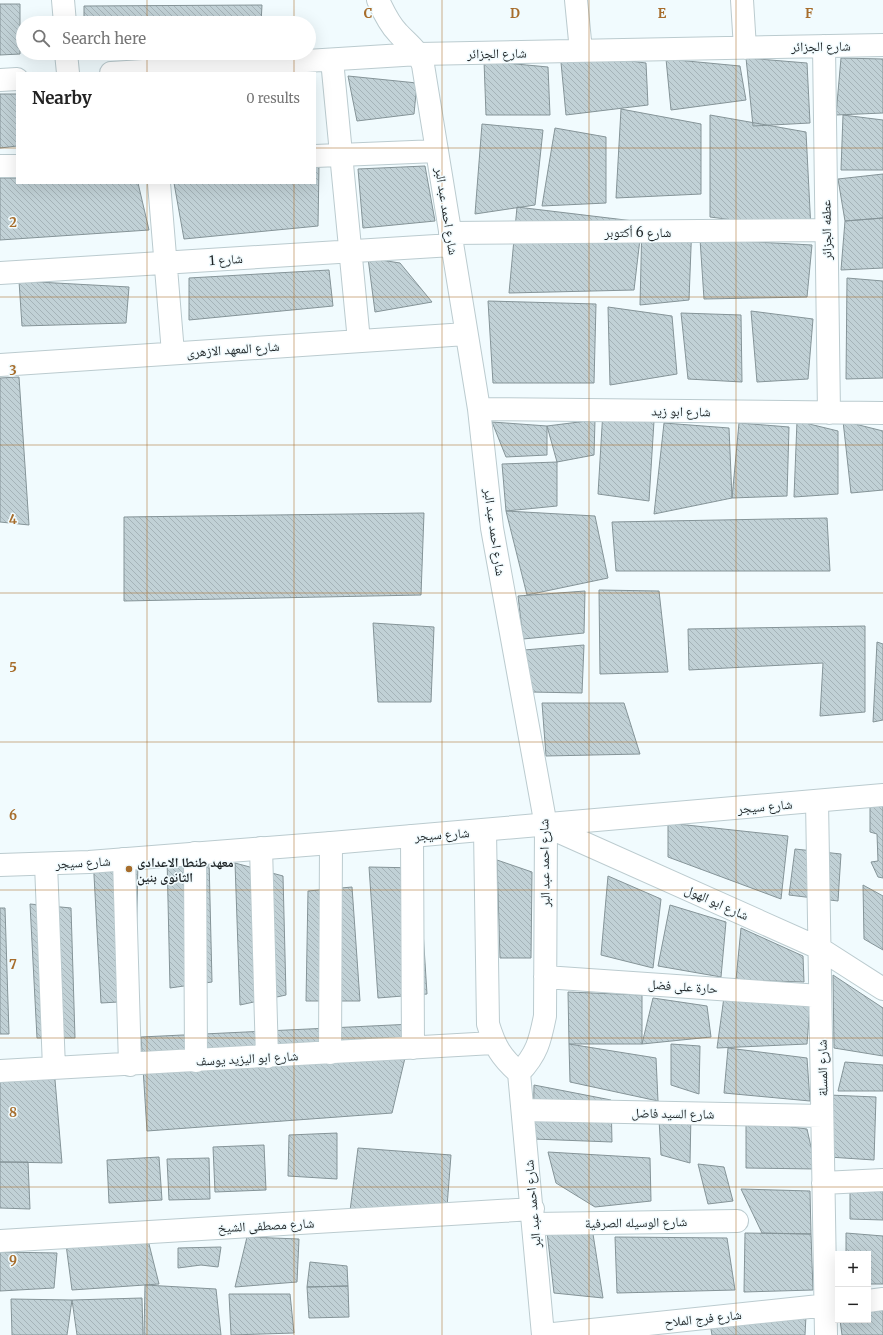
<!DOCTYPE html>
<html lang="en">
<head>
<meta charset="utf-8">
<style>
	:root { --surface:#fff; --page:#f6f6f6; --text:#222; --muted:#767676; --line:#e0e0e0 }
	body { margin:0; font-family:Merriweather,"Noto Naskh Arabic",serif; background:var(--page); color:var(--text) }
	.controls { position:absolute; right:12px; bottom:12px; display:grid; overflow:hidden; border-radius:0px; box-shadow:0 4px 16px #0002 }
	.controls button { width:36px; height:36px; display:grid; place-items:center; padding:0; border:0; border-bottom:1px solid var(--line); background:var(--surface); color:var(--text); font:20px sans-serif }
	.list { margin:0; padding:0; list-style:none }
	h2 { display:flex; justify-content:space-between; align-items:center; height:52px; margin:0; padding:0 16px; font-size:17px }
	h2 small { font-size:13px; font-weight:400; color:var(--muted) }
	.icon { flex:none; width:22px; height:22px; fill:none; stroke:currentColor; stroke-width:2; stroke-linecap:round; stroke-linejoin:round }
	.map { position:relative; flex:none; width:883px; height:1335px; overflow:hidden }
	.search { position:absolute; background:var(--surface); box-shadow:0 4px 16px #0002; left:16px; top:16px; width:300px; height:44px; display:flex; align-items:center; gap:10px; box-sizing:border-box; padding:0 14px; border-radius:22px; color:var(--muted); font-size:15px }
	.panel { position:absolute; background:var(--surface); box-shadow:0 4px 16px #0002; left:16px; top:72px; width:300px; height:112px; border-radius:0px }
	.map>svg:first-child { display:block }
	.building { fill:url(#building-back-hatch); stroke:#859498 }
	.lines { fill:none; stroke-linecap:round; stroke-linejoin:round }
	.minor-casing { stroke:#bbcbcf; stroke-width:24 }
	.secondary-casing { stroke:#bbcbcf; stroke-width:24 }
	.minor { stroke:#fff; stroke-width:22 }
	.secondary { stroke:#fff; stroke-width:22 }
	.grid { fill:none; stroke:#a76d2c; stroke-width:1; stroke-opacity:0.55 }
	.poi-dot { fill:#a76d2c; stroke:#f1fbfe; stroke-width:1.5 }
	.labels { text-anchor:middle; stroke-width:3; stroke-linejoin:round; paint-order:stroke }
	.street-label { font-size:13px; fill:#1f2527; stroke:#f1fbfe }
	.poi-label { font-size:13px; font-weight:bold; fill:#1f2527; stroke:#f1fbfe; text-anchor:start }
	.grid-label { font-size:13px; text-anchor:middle; font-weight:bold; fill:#a76d2c; stroke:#f1fbfe; stroke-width:3; stroke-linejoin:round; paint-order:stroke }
</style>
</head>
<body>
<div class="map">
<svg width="883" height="1335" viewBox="0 0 883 1335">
	<defs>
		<pattern id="building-back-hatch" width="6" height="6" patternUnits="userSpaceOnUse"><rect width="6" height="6" fill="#c1d1d6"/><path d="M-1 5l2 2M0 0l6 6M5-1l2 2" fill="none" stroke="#a5b3b8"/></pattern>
	</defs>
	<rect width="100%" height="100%" fill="#f1fbfe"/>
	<path class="building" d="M0 4H20V54L0 55Z
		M262 5 261 23H84V6Z
		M560 52 646 63 648 105 566 115Z
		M746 58 807 63 810 123 753 126Z
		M841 58 883 59V113L836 115Z
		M666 59 740 66 746 100 671 110Z
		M484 61 548 67 550 115H486Z
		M348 76 417 83 414 114 357 121Z
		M0 94H17V146L0 148Z
		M621 109 701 124V194L616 198Z
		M710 115 806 132 811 230 710 217Z
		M843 115 883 120V170H841Z
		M482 124 543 130 535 205 475 214Z
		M555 128 606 137V203L542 206Z
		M315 165H319L318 226 184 239 174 183H315Z
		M425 166 435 221 363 228 358 169Z
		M883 174V218L845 221 838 179Z
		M0 178H17V183H138L149 230 0 240Z
		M517 207 642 222 634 290 509 293Z
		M883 218V268L841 270 845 221Z
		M642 222H692L689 300 640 305Z
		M700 239 812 245 807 297 704 299Z
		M368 258 400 263 432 302 375 312Z
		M329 270 333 306 189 320V278Z
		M847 278 883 281V378L846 379Z
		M19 281 129 287 126 323 22 326Z
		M488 301 596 304 594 383H493Z
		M608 307 672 316 677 374 610 385Z
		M751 311 813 319 808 379 757 382Z
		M681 313 741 315 742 382 688 379Z
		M19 377 29 525 0 522V378Z
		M603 410 654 421 649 501 598 494Z
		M595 420 594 455 557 462 547 426Z
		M797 421 838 431V494L794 497Z
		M843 421 883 431V490L851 493Z
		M492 422 547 426V455L506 457Z
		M664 423 729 428 732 498 654 514Z
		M739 423 789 427 787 496 732 498Z
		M557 462V506L506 511 502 464Z
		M506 511 595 516 608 578 527 595Z
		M424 513 421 595 124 601V517Z
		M827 518 830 571H616L612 522Z
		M599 590 659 591 668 672 600 674Z
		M585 591 584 633 523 639 518 596Z
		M373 623 434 627 431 702H378Z
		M865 626V712L820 716 823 663 689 670 688 629Z
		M877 642 883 644V720L873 722Z
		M584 645 582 693 531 692 524 650Z
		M542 703H624L640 754 546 756Z
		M883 801V878L878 877 871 862 878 861 877 834 870 832V802Z
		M668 823 788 836 781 899 668 857Z
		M795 849 841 854 838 901 789 895Z
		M93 857 138 861 135 1001 101 1003Z
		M167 857 209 859 212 982 170 988Z
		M497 860 532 872 531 958H500Z
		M235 863 283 876 286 995 240 1005Z
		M369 867 419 868 427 994 378 998Z
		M608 876 661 899 653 968 601 955Z
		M863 885 883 896V950L864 939Z
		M352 887 360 1001H306L308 891Z
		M30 904 71 908 75 1038H37Z
		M670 905 726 922 721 977 658 966Z
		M0 908H5L9 1034H0Z
		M741 928 803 956 804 982 736 980Z
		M833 975 883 1008V1056L834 1048Z
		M568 992 642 995V1044H569Z
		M724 997 810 1006 807 1044 717 1048Z
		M653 998 707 1006 711 1037 642 1044Z
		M413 1024 392 1113 147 1131 141 1037Z
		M569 1044 656 1058 658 1101 570 1082Z
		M671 1044 700 1046 699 1094 671 1085Z
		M728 1048 807 1058 810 1101 724 1093Z
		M845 1062 883 1065V1091H838Z
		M54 1068 62 1163 0 1162V1070Z
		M534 1085 611 1100 612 1142 533 1139Z
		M829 1095 876 1097 874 1160 829 1157Z
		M658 1101 691 1113 690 1163 661 1155Z
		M746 1121 807 1129 816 1169 746 1168Z
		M337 1133V1179L288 1176 289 1135Z
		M264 1145 266 1190 215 1192 213 1147Z
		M358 1148 451 1155 447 1207 350 1211Z
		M548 1152 650 1158 651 1201 595 1207 556 1183Z
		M159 1157 162 1200 109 1203 107 1160Z
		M209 1158 210 1199 169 1200 167 1159Z
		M0 1162H28L30 1209 0 1208Z
		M698 1164 724 1167 733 1201 708 1204Z
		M741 1189 810 1191 811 1234 762 1233Z
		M883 1190V1220L850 1219V1191Z
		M546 1223 593 1234 603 1298 554 1293Z
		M745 1233 811 1234 813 1290 744 1292Z
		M846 1233 883 1236V1284H868V1254H846Z
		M65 1237 148 1240 159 1284 72 1290Z
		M247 1237 299 1239 297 1282 235 1287Z
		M615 1237 727 1238 735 1290 617 1293Z
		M221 1247 218 1267 201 1265 178 1268V1248Z
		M0 1252 57 1253 54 1288 0 1291Z
		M310 1262 347 1266 348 1286 307 1287Z
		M145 1285 216 1289 221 1335H144Z
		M348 1286 349 1317 309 1318 307 1287Z
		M229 1294H290L294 1333 231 1335Z
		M142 1298 143 1335H77L72 1300Z
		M11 1299 72 1300 67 1335H12Z
		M883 1310V1335H842L840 1320H868V1311Z
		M806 1316 805 1335H712L710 1324Z"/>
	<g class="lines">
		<g class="minor-casing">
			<path id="minor" d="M63 0 65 23
				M378 0C383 11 389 24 398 33 408 44 418 50 423 65L479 409 492 528 546 826 545 1016C540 1041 537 1054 519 1073
				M576 0 581 51
				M742 0 745 48
				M824 46 829 413
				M66 53 68 73
				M332 60 359 341
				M111 73 419 54 883 45
				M0 80 17 79
				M315 156 437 151
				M0 166H17
				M159 183 173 353
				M450 233 826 230
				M0 273 452 245
				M0 365 466 334
				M479 409 883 413
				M817 801 826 1335
				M546 826 819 948 883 989
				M485 830 488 1024C495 1047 501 1057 519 1073L543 1335
				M412 836 413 1048
				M261 848 267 1057
				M195 853 196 1061
				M124 859 130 1065
				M46 864 54 1068
				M545 977 820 996
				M330 1053 331 843
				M0 1071 493 1043
				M523 1110 822 1116
				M823 1183 883 1180
				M534 1224 737 1221
				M0 1241 533 1209
				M868 1301 883 1299
				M544 1335 838 1304"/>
		</g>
		<g class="secondary-casing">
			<path id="secondary" d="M0 865 89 862 331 843 883 795"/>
		</g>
		<use href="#minor" class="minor"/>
		<use href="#secondary" class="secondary"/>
	</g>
	<path class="grid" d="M147 0V23M294 0V23M442 0V1335M589 0V1335M736 0V1335M147 53V73M294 53V73M0 148H17M315 148H883M147 183V1335M294 183V1335M0 297H883M0 445H883M0 593H883M0 742H883M0 890H883M0 1038H883M0 1187H883"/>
	<circle class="poi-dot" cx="129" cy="869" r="4"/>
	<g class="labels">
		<g class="street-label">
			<text transform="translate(821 46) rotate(-1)" y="5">شارع الجزائر</text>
			<text transform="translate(497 53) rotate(-1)" y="5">شارع الجزائر</text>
			<text transform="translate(447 211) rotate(81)" y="5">شارع احمد عبد البر</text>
			<text transform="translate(826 230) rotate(-91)" y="5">عطفه الجزائر</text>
			<text x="638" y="237">شارع 6 أكتوبر</text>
			<text transform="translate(226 259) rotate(-4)" y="5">شارع 1</text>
			<text transform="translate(233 349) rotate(-4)" y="5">شارع المعهد الازهرى</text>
			<text transform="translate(681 411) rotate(1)" y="5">شارع ابو زيد</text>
			<text transform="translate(495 532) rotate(82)" y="5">شارع احمد عبد البر</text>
			<text transform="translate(765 806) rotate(-5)" y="5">شارع سيجر</text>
			<text transform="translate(442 834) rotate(-4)" y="5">شارع سيجر</text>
			<text transform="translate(83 862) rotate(-3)" y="5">شارع سيجر</text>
			<text transform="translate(544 863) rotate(-91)" y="5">شارع احمد عبد البر</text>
			<text transform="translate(717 902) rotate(24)" y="5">شارع ابو الهول</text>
			<text transform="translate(683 986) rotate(4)" y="5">حارة على فضل</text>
			<text transform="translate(247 1058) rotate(-3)" y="5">شارع ابو اليزيد يوسف</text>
			<text transform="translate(822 1068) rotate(-91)" y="5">شارع المسلة</text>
			<text transform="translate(673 1113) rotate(1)" y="5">شارع السيد فاضل</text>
			<text transform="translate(532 1204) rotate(-95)" y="5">شارع احمد عبد البر</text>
			<text transform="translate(636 1222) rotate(-1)" y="5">شارع الوسيله الصرفية</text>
			<text transform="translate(266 1225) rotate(-3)" y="5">شارع مصطفى الشيخ</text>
			<text transform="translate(703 1318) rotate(-6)" y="5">شارع فرج الملاح</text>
		</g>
		<g class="poi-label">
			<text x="137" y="867">معهد طنطا الاعدادى<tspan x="137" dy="15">الثانوى بنين</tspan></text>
		</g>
	</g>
	<g class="grid-label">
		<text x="368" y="18">C</text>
		<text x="515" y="18">D</text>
		<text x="662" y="18">E</text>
		<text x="809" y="18">F</text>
		<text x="13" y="227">2</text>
		<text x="13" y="375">3</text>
		<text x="13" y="524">4</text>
		<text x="13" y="672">5</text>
		<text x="13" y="820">6</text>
		<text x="13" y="969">7</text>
		<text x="13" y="1117">8</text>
		<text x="13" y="1265">9</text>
	</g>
</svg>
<div class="controls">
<button>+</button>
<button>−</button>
</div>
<div class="search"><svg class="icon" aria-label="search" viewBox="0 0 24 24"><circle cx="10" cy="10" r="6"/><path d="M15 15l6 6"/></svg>Search here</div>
<section class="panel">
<h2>Nearby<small>0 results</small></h2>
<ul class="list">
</ul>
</section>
</div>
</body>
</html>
